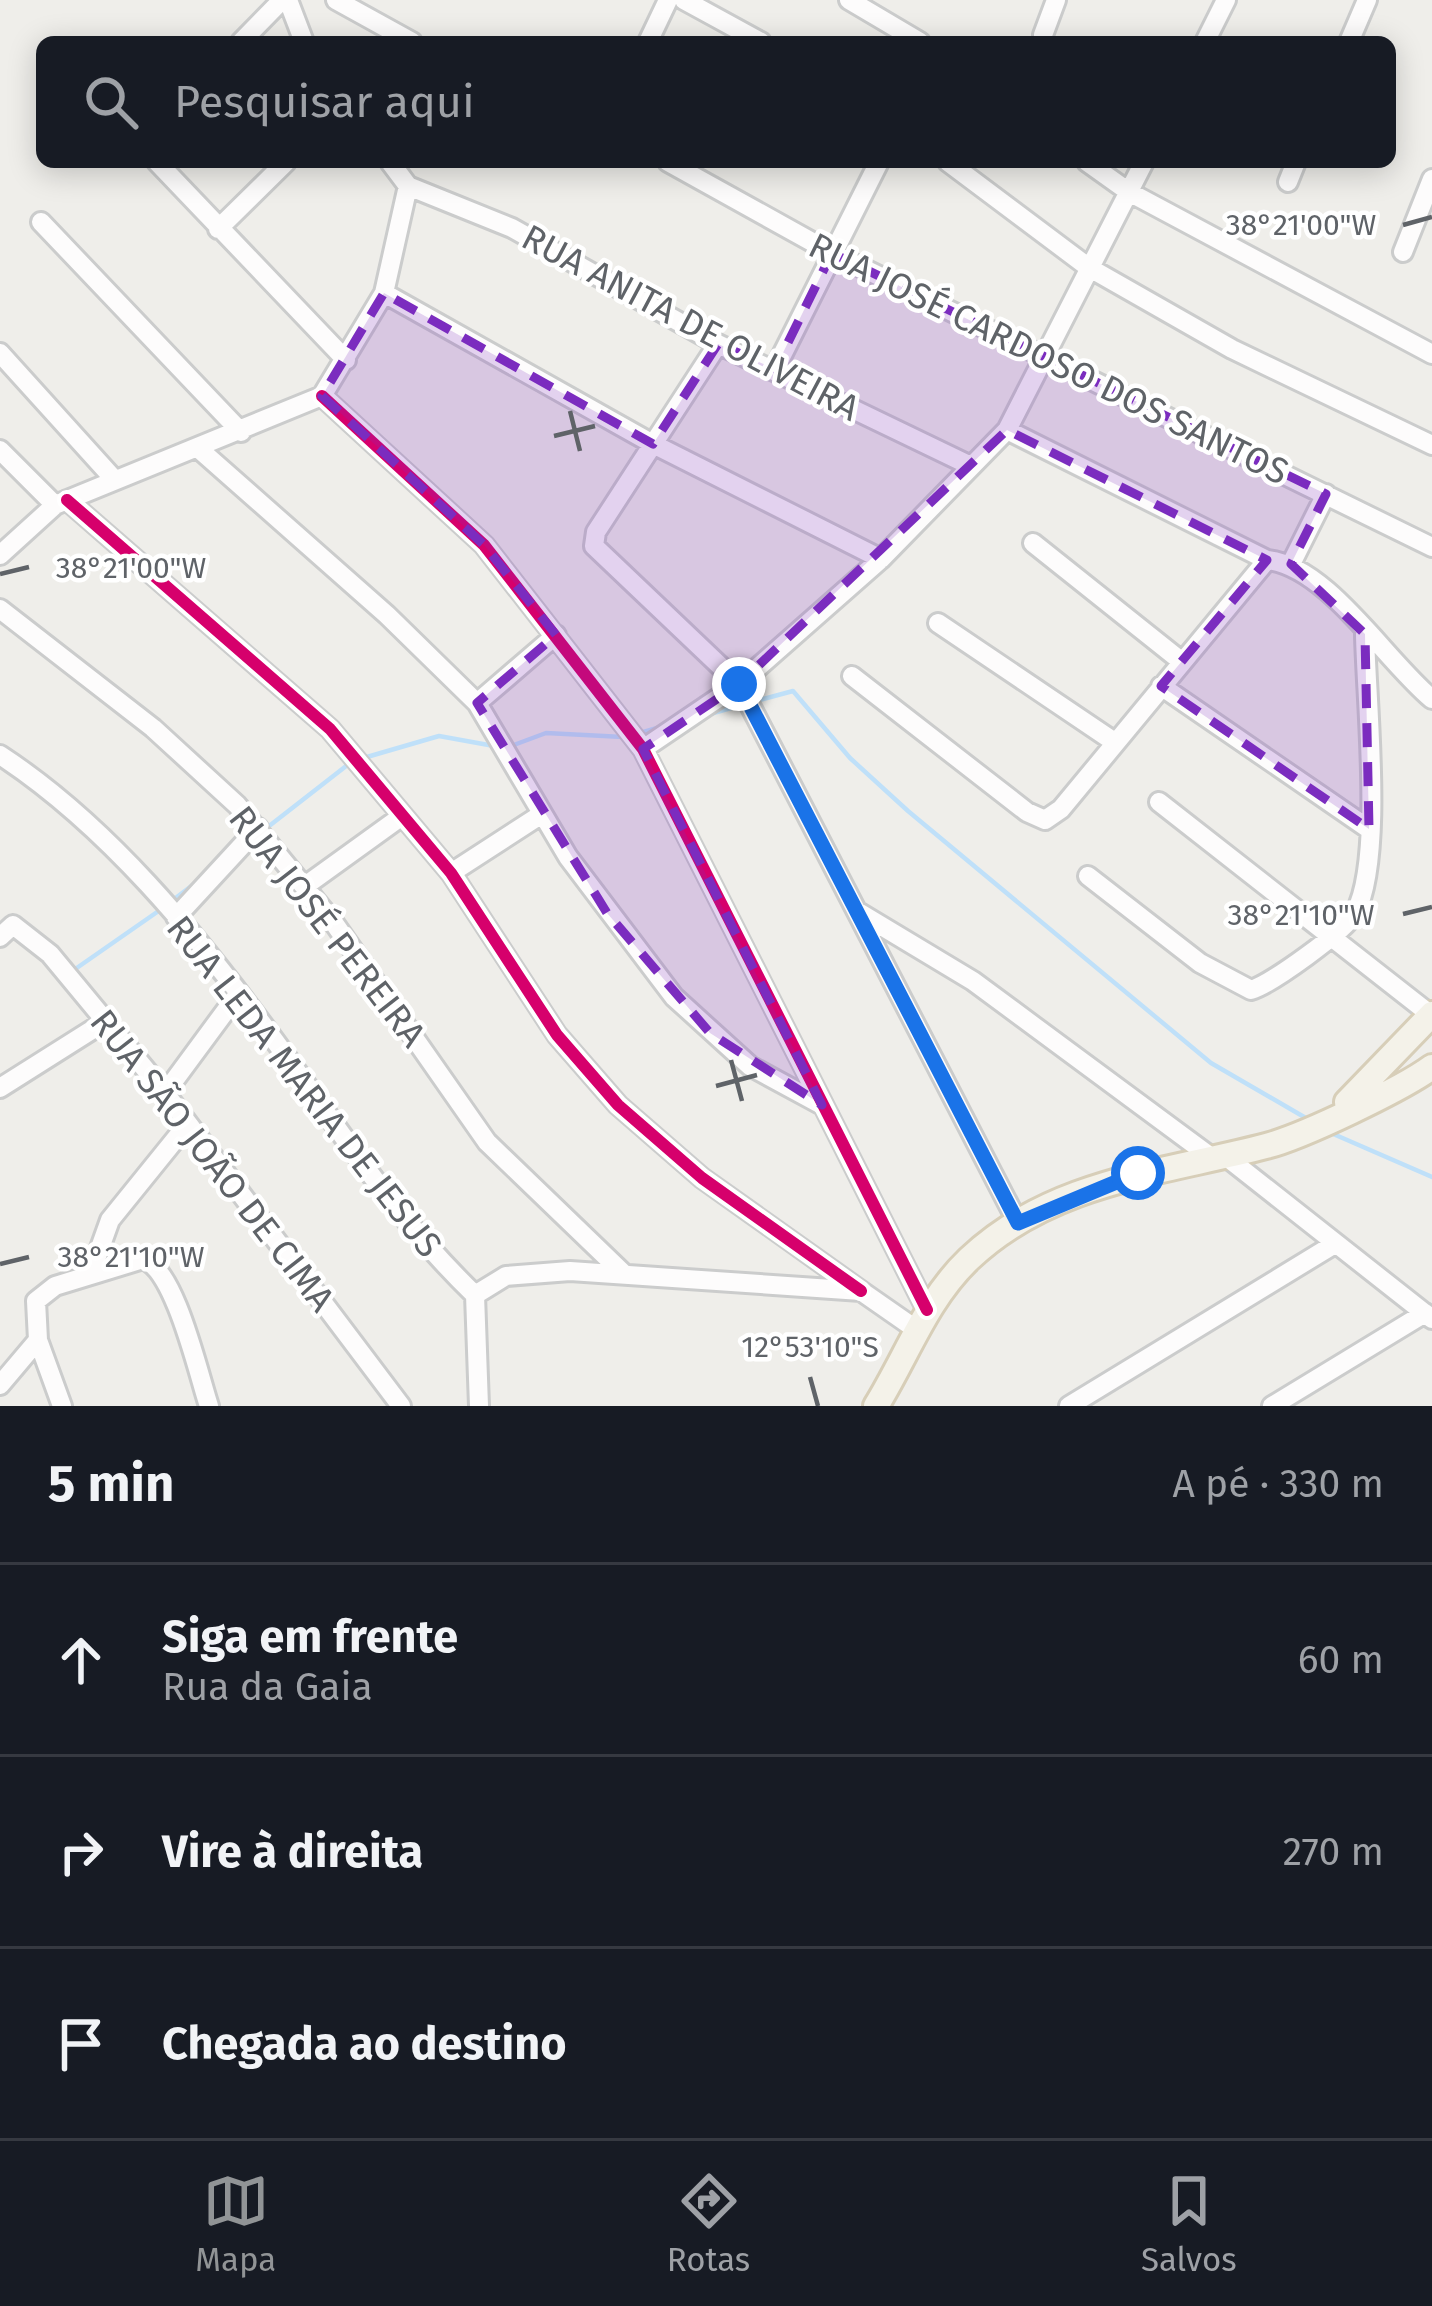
<!DOCTYPE html>
<html lang="pt">
<head>
<meta charset="utf-8">
<style>
	:root { --surface:#171b24; --page:#20242c; --text:#f1f3f6; --muted:#9ea1a6; --line:#363941; --accent:#919496 }
	body { margin:0; font-family:"Fira Sans",sans-serif; background:var(--page); color:var(--text) }
	.stop { position:absolute; width:36px; height:36px; margin:-27px; border:9px solid #1a73e8; border-radius:50%; background:#fff }
	.stop.end { background:#1a73e8; border-color:#fff; box-shadow:0 3px 12px #0008 }
	.list { margin:0; padding:0; list-style:none }
	h2 { display:flex; justify-content:space-between; align-items:center; height:156px; margin:0; padding:0 48px; font-size:51px }
	h2 small { font-size:39px; font-weight:400; color:var(--muted) }
	.list li { display:grid; grid-template-columns:78px 1fr auto; gap:36px; align-items:center; box-sizing:border-box; height:192px; padding:0 48px; border-top:3px solid var(--line) }
	.list b { display:block; font-size:45px; white-space:nowrap }
	.list p { margin:0; font-size:39px; white-space:nowrap; color:var(--muted) }
	.list em { font-size:39px; font-style:normal; color:var(--muted) }
	.icon { flex:none; width:66px; height:66px; fill:none; stroke:currentColor; stroke-width:2; stroke-linecap:round; stroke-linejoin:round }
	.map { position:relative; flex:none; width:1432px; height:1406px; overflow:hidden }
	.search { position:absolute; background:var(--surface); box-shadow:0 6px 30px #0003; left:36px; right:36px; top:36px; height:132px; display:flex; align-items:center; gap:30px; box-sizing:border-box; padding:0 42px; border-radius:18px; color:var(--muted); font-size:45px }
	.sheet { height:732px; background:var(--surface) }
	nav { display:flex; justify-content:space-around; align-items:center; box-sizing:border-box; height:168px; border-top:3px solid var(--line); background:var(--surface); font-size:33px; color:var(--muted) }
	nav a { display:grid; justify-items:center; gap:6px }
	nav .on { color:var(--accent) }
	.map>svg:first-child { display:block }
	.lines { fill:none; stroke-linecap:round; stroke-linejoin:round }
	.stream { stroke:#bfe0f9; stroke-width:4.5 }
	.minor-casing { stroke:#cbcccc; stroke-width:24 }
	.major-casing { stroke:#d7ceb8; stroke-width:30 }
	.minor { stroke:#fdfcfc; stroke-width:18 }
	.major { stroke:#f4f2e9; stroke-width:24 }
	.cycleway-casing { stroke:#fff; stroke-width:20 }
	.cycleway { stroke:#d6006c; stroke-width:12 }
	.route { stroke:#1a73e8; stroke-width:15 }
	.marked { fill:#7b2cbf; fill-opacity:0.2; stroke:#7b2cbf; stroke-width:9; stroke-dasharray:24 15; stroke-linejoin:round }
	.ticks { fill:none; stroke:#5f6368; stroke-width:4.5 }
	.labels { text-anchor:middle; stroke-width:9; stroke-linejoin:round; paint-order:stroke }
	.street-label { font-size:36px; fill:#5f6368; stroke:#fff }
	.ticks-label { font-size:30px; text-anchor:middle; fill:#5f6368; stroke:#fff; stroke-width:9; stroke-linejoin:round; paint-order:stroke }
</style>
</head>
<body>
<div class="map">
<svg width="1432" height="1406" viewBox="0 0 1432 1406">
	<rect width="100%" height="100%" fill="#efeeea"/>
	<g class="lines">
		<path class="stream" d="M756 701 793 691 850 758 908 811 1211 1063 1311 1121
			M710 714 745 704
			M640 733 664 726
			M511 746 546 733 623 737
			M360 759 439 736 494 746
			M264 830 350 763
			M169 903 198 881
			M71 972 160 910
			M1331 1133 1432 1177"/>
		<g class="minor-casing">
			<path id="minor" d="M288 0 304 42
				M336 0 412 42
				M684 0 761 42
				M849 0 920 42
				M1043 35 1056 0
				M241 42 282 0
				M648 42 668 0
				M1205 42 1226 0
				M1349 42 1367 0
				M157 162 346 360
				M668 162 832 253 1432 547
				M948 162 1088 267 1232 349 1432 445
				M1087 162 1129 192 1432 354
				M1288 182 1296 162
				M408 186 512 228 718 344 971 466
				M41 222 241 432
				M218 229 286 162
				M1403 252 1432 179
				M384 293 653 444 881 559
				M718 344 596 532 594 546 739 684 1018 1223
				M0 353 113 478
				M775 369 879 162
				M322 396 484 545 643 749 927 1310
				M1007 430 1267 560C1327 566 1385 660 1432 699
				M199 449 387 615 477 703 568 857 674 997 750 1066 822 1105
				M0 450 55 505
				M67 500 330 729 451 873 557 1035 618 1105 702 1178 861 1291
				M1033 543 1181 661
				M0 555 55 505 322 396 384 293 408 186 390 162
				M1291 564 1326 494
				M0 609 153 728 237 805 334 923 487 1142 624 1274
				M938 623 1113 741
				M852 676 1027 812 1045 820 1061 809 1267 560
				M1161 686 1369 829
				M477 703 556 635
				M643 749 739 684 881 559 1007 430 1144 162
				M0 755C107 825 197 935 272 1037 339 1128 392 1215 475 1295L479 1406
				M1159 802 1431 1015
				M451 873 542 814
				M1088 876 1200 963 1251 990C1271 984 1345 931 1355 913 1384 860 1366 699 1365 634
				M305 886 402 816
				M860 913 973 981 1211 1157
				M176 917 258 828
				M0 937 13 925 50 954 165 1093 401 1406
				M0 1088 106 1021
				M165 1093 238 994
				M1224 1155 1432 1319
				M91 1273 110 1220 186 1126
				M475 1295 506 1276 570 1271 861 1291 917 1330
				M0 1385 38 1340
				M62 1406 38 1340 36 1301 55 1286 143 1259C175 1269 198 1373 209 1406
				M1069 1406 1333 1245
				M1272 1406 1425 1313"/>
		</g>
		<g class="major-casing">
			<path id="major" d="M1347 1102 1432 1014
				M876 1406C907 1356 926 1300 969 1259 1051 1181 1163 1173 1266 1146 1302 1137 1402 1089 1432 1067"/>
		</g>
		<use href="#minor" class="minor"/>
		<use href="#major" class="major"/>
		<g class="cycleway-casing">
			<path id="cycleway" d="M322 396 484 545 643 749 927 1310
				M67 500 330 729 451 873 557 1035 618 1105 702 1178 861 1291"/>
		</g>
		<use href="#cycleway" class="cycleway"/>
	</g>
	<g class="lines">
		<path class="route" d="M739 684 1018 1223 1138 1173"/>
	</g>
	<path class="marked" d="M832 253 1326 494 1291 564 1365 634 1369 829 1161 686 1267 560 1007 430 739 684 643 749 822 1105 710 1033 607 913 477 703 556 635 484 545 322 396 384 293 653 444 718 344 775 369Z"/>
	<path class="ticks" d="M1403 225 1432 217M570 411 580 451M554 436 595 426M0 574 29 567M1403 914 1432 907M731 1060 742 1101M716 1086 757 1075M0 1264 29 1257M810 1377 818 1406"/>
	<g class="labels">
		<g class="street-label">
			<text transform="translate(691 322) rotate(28)" y="13">RUA ANITA DE OLIVEIRA</text>
			<text transform="translate(1049 358) rotate(26)" y="13">RUA JOSÉ CARDOSO DOS SANTOS</text>
			<text transform="translate(328 926) rotate(52)" y="13">RUA JOSÉ PEREIRA</text>
			<text transform="translate(305 1086) rotate(52)" y="13">RUA LEDA MARIA DE JESUS</text>
			<text transform="translate(213 1160) rotate(52)" y="13">RUA SÃO JOÃO DE CIMA</text>
		</g>
	</g>
	<g class="ticks-label">
		<text x="1301" y="235">38°21'00"W</text>
		<text x="131" y="578">38°21'00"W</text>
		<text x="1301" y="925">38°21'10"W</text>
		<text x="131" y="1267">38°21'10"W</text>
		<text x="810" y="1357">12°53'10"S</text>
	</g>
</svg>
<div class="stop" style="left:1138px;top:1173px"></div>
<div class="stop end" style="left:739px;top:684px"></div>
<div class="search"><svg class="icon" aria-label="search" viewBox="0 0 24 24"><circle cx="10" cy="10" r="6"/><path d="M15 15l6 6"/></svg>Pesquisar aqui</div>
</div>
<section class="sheet">
<h2>5 min<small>A pé · 330 m</small></h2>
<ul class="list">
<li><svg class="icon" aria-label="ahead" viewBox="0 0 24 24"><path d="M12 20V5M6 11l6-6 6 6"/></svg><div><b>Siga em frente</b><p>Rua da Gaia</p></div><em>60 m</em></li>
<li><svg class="icon" aria-label="right" viewBox="0 0 24 24"><path d="M7 20v-9h11M14 6l5 5-5 5"/></svg><div><b>Vire à direita</b></div><em>270 m</em></li>
<li><svg class="icon" aria-label="arrive" viewBox="0 0 24 24"><path d="M6 21V4h12l-3 4 3 4H6"/></svg><div><b>Chegada ao destino</b></div></li>
</ul>
</section>
<nav>
<a class="on"><svg class="icon" aria-label="map" viewBox="0 0 24 24"><path d="M3 6l6-2 6 2 6-2v14l-6 2-6-2-6 2zM9 4v14M15 6v14"/></svg>Mapa</a>
<a><svg class="icon" aria-label="directions" viewBox="0 0 24 24"><path d="M12 3l9 9-9 9-9-9zM9 14v-3h6M13 9l2 2-2 2"/></svg>Rotas</a>
<a><svg class="icon" aria-label="saved" viewBox="0 0 24 24"><path d="M7 4h10v16l-5-4-5 4z"/></svg>Salvos</a>
</nav>
</body>
</html>
